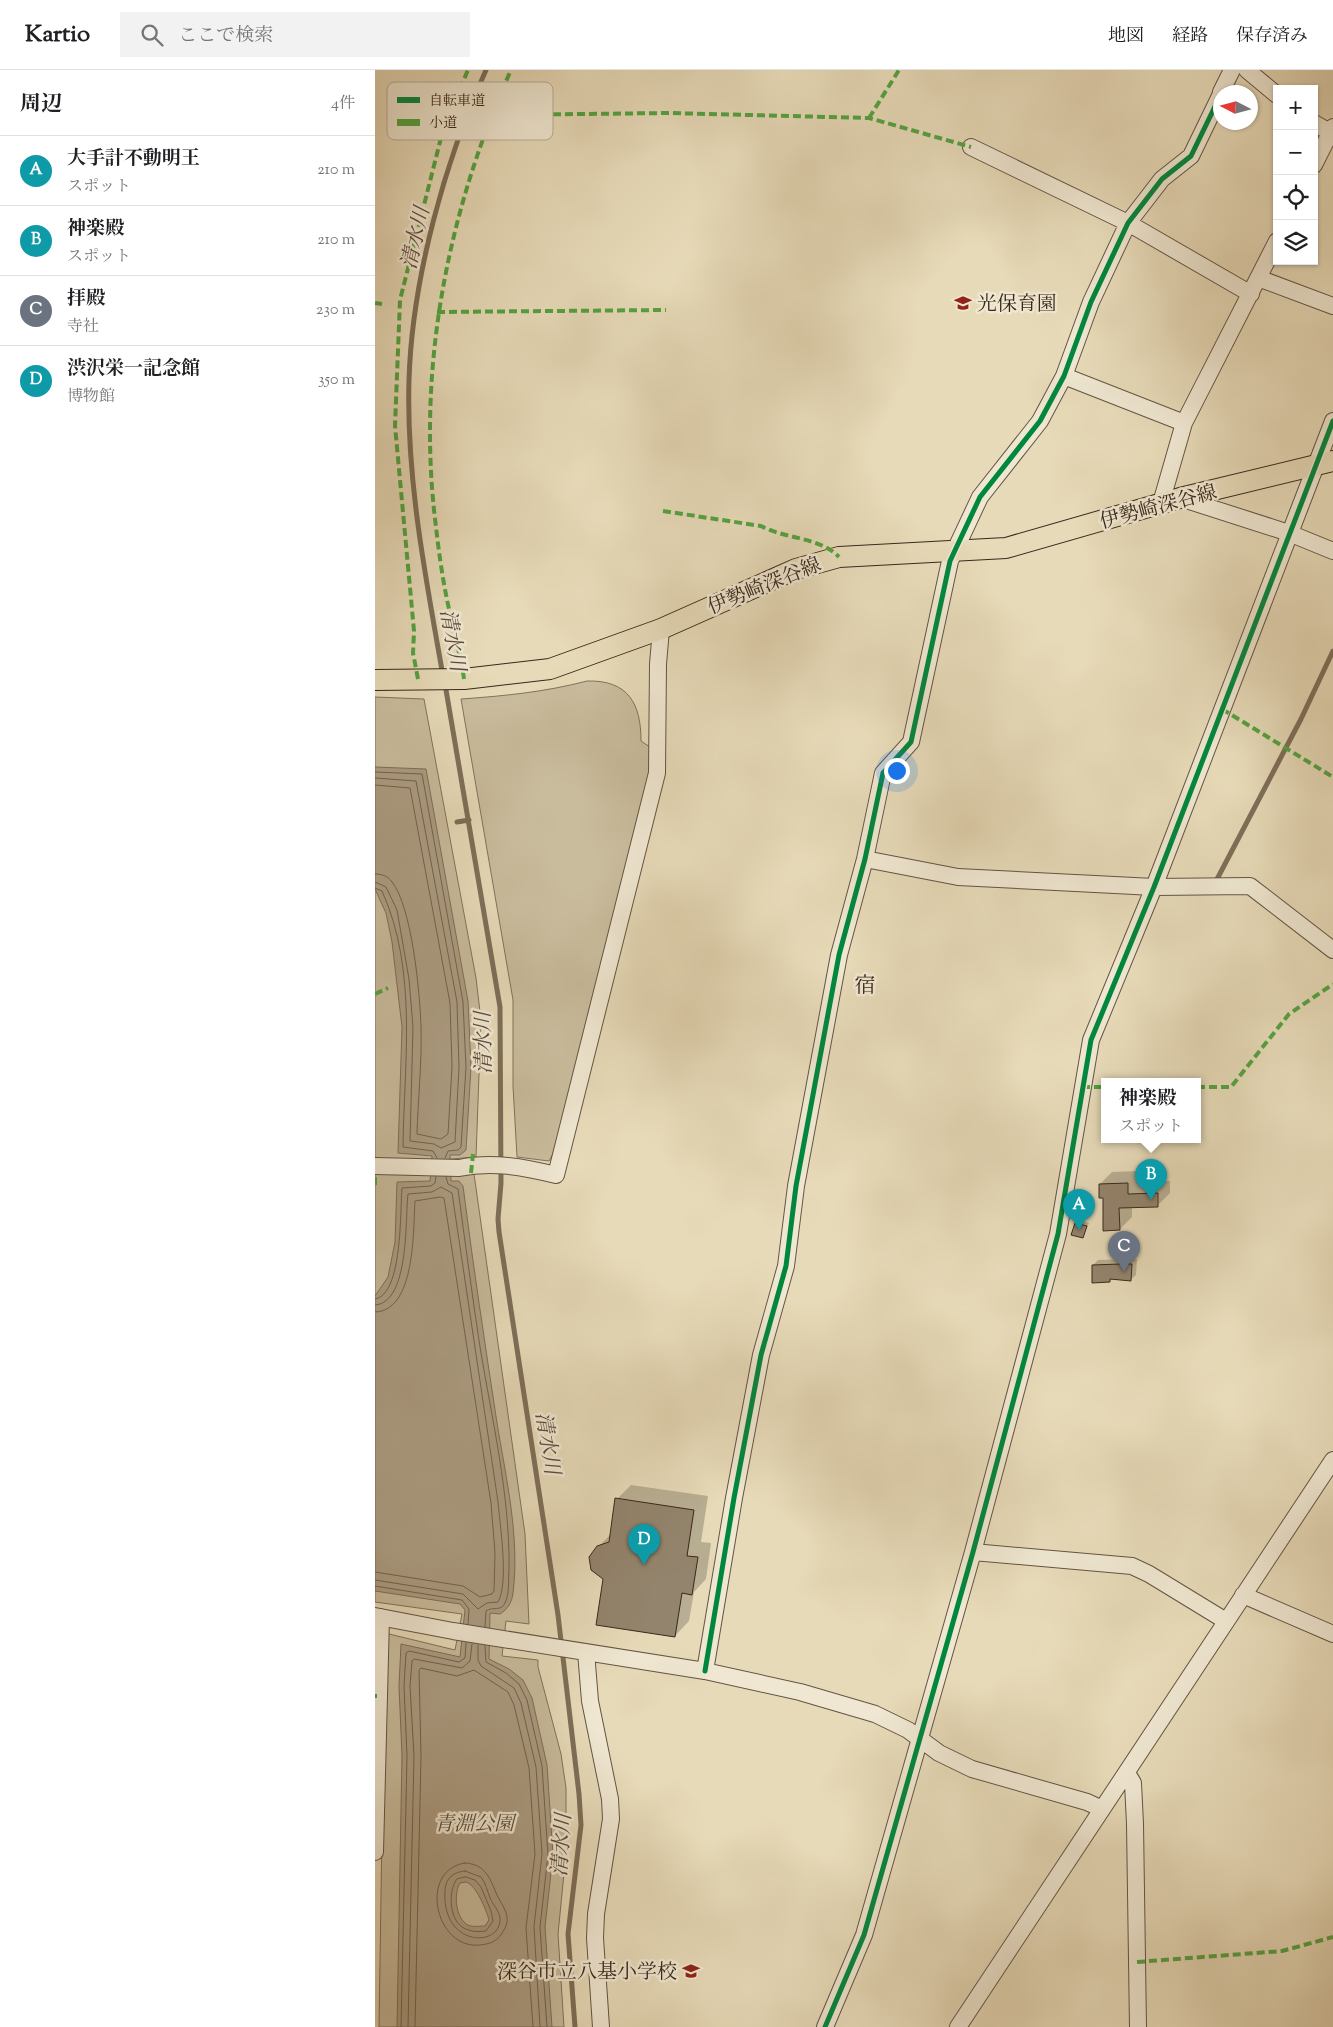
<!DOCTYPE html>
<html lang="ja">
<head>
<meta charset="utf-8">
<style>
	:root { --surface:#fff; --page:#f2f2f2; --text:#202124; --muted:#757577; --line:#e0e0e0; --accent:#8f2418 }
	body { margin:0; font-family:"Sorts Mill Goudy","Noto Serif JP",serif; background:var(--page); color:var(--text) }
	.controls { position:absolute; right:15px; top:15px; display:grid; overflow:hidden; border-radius:0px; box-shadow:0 1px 4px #0004 }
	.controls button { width:45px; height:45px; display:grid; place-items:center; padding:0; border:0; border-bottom:1px solid var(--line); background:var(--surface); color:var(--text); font:25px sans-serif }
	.compass { position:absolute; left:838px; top:15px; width:45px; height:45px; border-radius:50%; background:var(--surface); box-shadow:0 1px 4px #0004; rotate:276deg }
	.you { position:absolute; left:521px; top:700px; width:18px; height:18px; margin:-12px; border:4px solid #fff; border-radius:50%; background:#1a73e8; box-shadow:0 0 0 8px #1a73e833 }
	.badge { display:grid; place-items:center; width:32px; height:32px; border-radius:50%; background:var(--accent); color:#fff; font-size:16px; font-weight:700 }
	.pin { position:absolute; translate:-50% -41px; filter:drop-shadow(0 1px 2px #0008) }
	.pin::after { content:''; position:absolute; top:26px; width:18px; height:15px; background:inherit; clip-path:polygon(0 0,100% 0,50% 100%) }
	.popup { position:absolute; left:726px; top:1008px; width:100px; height:65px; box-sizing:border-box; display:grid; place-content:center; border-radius:0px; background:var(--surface); filter:drop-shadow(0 1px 4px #0005); font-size:16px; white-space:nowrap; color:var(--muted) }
	.popup b { font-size:19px; color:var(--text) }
	.popup::after { content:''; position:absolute; left:50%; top:100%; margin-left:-10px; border:10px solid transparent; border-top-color:var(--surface) }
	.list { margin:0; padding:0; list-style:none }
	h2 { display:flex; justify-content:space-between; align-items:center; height:65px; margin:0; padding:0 20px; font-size:21px }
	h2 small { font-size:16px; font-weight:400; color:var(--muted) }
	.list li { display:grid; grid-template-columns:32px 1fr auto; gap:15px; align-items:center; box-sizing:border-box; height:70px; padding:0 20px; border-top:1px solid var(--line) }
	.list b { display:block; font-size:19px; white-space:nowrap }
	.list p { margin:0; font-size:16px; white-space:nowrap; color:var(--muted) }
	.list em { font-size:16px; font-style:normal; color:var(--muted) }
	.icon { flex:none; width:28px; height:28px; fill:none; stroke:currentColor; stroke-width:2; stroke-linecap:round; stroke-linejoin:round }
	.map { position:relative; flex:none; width:958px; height:1957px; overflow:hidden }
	header { display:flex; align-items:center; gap:30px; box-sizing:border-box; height:70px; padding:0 25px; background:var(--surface); border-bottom:1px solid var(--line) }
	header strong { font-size:24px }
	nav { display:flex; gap:28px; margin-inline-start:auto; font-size:18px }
	.search { width:350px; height:45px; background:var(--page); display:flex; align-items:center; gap:12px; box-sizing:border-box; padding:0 18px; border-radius:0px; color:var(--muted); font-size:19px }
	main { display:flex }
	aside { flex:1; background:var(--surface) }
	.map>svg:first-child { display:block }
	.green { fill:#c9bc9d; stroke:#81725c }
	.water { fill:#ac9d83; stroke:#7e6e59; fill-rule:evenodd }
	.shadow { fill:#0003 }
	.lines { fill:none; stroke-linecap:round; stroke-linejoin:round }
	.shore { stroke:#72624f; stroke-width:1 }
	.stream { stroke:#7e6e59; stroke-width:5 }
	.building { fill:#93846d; stroke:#39271b }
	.minor-casing { stroke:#645442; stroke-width:18 }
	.major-casing { stroke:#39271b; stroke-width:22 }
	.minor { stroke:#efe7d1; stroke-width:16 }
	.major { stroke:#e7dab8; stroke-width:20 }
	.quiet { stroke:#53a340; stroke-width:4; stroke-dasharray:8 4; stroke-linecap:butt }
	.cycleway-casing { stroke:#efe7d1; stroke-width:8 }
	.cycleway { stroke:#00873e; stroke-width:5 }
	.labels { text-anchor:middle; stroke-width:5; stroke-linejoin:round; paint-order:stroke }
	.poi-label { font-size:20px; fill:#39271b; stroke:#efe7d1; text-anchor:start }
	.street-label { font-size:20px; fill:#39271b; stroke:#efe7d1 }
	.park-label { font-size:20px; font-style:italic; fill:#5d4c3c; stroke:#efe7d1 }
	.water-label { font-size:21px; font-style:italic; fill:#5c4a3a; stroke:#efe7d1 }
	.neighbourhood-label { font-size:21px; fill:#39271b; stroke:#efe7d1 }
	.key { fill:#efe7d1; stroke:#b8ad9a; stroke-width:1 }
	.key-label { font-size:14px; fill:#39271b }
</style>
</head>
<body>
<header>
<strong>Kartio</strong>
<div class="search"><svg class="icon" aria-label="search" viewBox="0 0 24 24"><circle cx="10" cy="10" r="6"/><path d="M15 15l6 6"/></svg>ここで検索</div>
<nav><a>地図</a><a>経路</a><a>保存済み</a></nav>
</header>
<main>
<aside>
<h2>周辺<small>4件</small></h2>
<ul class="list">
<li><span class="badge" style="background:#0f9aa8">A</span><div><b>大手計不動明王</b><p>スポット</p></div><em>210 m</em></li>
<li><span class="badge" style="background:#0f9aa8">B</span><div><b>神楽殿</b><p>スポット</p></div><em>210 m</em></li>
<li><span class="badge" style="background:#6b7280">C</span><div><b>拝殿</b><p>寺社</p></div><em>230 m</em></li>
<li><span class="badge" style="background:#0f9aa8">D</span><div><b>渋沢栄一記念館</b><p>博物館</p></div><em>350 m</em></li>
</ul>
</aside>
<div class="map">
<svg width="958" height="1957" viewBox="0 0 958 1957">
	<rect width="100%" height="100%" fill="#e7dab8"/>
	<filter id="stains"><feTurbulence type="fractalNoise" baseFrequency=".004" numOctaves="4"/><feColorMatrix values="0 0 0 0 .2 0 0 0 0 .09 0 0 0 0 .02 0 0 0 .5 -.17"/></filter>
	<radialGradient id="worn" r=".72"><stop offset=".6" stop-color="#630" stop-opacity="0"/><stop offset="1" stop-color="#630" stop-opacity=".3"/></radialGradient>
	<path class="green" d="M212 611C253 610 266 633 266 671L275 677V703L181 1078 174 1091 142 1087 138 1016V930L86 629C129 626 170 622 212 611Z
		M0 627 49 629 101 908 106 950 101 1087 51 1091 0 1089Z
		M96 1103 99 1104 150 1464 154 1554 131 1551 127 1586 163 1590V1597L186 1684 191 1718V1783L183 1864 189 1957H4L10 1563 80 1580 87 1544 0 1532V1104Z"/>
	<path class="water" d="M0 697 51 699 93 931 96 997 91 1080 85 1085H75L76 1111H84L88 1116C98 1195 110 1274 122 1353 131 1408 145 1467 138 1523 137 1532 133 1539 125 1544L115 1543 114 1589 134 1599 148 1610 157 1628 172 1695 178 1785 170 1857 177 1957H22L27 1686 24 1616 26 1574 85 1587 90 1540 85 1534 0 1521V1226L13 1207 20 1172 22 1112 55 1111 57 1086 23 1083 27 957 17 872 11 843 0 819ZM91 1812C101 1815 111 1839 114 1850L110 1856C103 1856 95 1858 90 1853 80 1844 79 1823 85 1813Z"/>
	<path class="shadow" d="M765 1101V1112L795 1111V1123L783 1135 757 1136V1147L745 1159 725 1114 737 1102Z
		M704 1150 714 1153 708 1167 701 1153Z
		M762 1189 761 1205 755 1210 737 1208 734 1211 718 1195 723 1190Z
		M256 1415 333 1426 326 1472 336 1473 331 1509 319 1522 314 1551 300 1566 230 1509 223 1477 236 1464 242 1429Z"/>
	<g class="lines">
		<path class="shore" d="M0 702 47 704 88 932 91 997 86 1077 83 1080 73 1081 70 1088
			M0 708 41 711 82 932 84 997 80 1072 66 1078 59 1074 35 1071 38 957 34 909 22 840 11 817 0 812
			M0 715 35 718 75 933 77 997 73 1064 66 1069 42 1064C43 1028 47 993 46 957 45 923 37 837 17 812 13 806 7 804 0 804
			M0 818 7 821C43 901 29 992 28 1077L58 1081 62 1088
			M71 1107 73 1114 83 1119C90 1172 97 1224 105 1277 117 1350 135 1425 134 1499 133 1510 135 1522 130 1533 126 1542 118 1536 111 1541L110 1557
			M0 1229C28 1225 25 1139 27 1118L56 1116 60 1113 61 1107
			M0 1235C35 1233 30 1147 33 1124L57 1122 66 1117 77 1123 123 1432C125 1455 134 1513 123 1532L112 1533 103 1539 88 1524 0 1510
			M0 1242C41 1241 38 1159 40 1131L65 1127 69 1128 116 1433 120 1483 119 1521 117 1524 105 1527 88 1516 0 1502
			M0 1516 87 1530 94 1539 93 1554
			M103 1575V1590L106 1596 139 1618 146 1633 161 1697 167 1784 159 1857 165 1957
			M110 1575 111 1592 131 1603 144 1614 152 1630 167 1696 173 1785 165 1857 172 1957
			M90 1793C111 1794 115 1809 122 1825 128 1837 137 1847 129 1860 123 1871 116 1874 104 1875 60 1879 43 1800 90 1793Z
			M90 1801 106 1807C111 1814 112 1820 115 1828 118 1835 124 1840 125 1848 127 1878 66 1878 70 1820 71 1807 79 1802 90 1801Z
			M91 1807 100 1810 106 1817 116 1841 118 1851 111 1861C103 1862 95 1862 87 1857 74 1848 73 1820 82 1809Z
			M26 1957 32 1686 29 1616 31 1583 34 1581 84 1592 90 1588 91 1573
			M33 1957 39 1686 35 1616 37 1591 39 1589 87 1598 95 1591 97 1574
			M40 1957 46 1686 44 1600 46 1598 82 1606 99 1600 133 1622 139 1635 154 1698 160 1784 151 1858 158 1957"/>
		<path class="stream" d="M68 606C51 509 31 409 34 310 37 209 70 91 111 0
			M70 614 125 937 126 1113 123 1149 124 1162 183 1545 204 1724 206 1755 193 1864 200 1957
			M82 752 94 750
			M840 813 926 649 958 581"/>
	</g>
	<path class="building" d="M753 1113V1124L783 1123V1137L744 1138 745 1160 728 1161V1128H724V1114Z
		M700 1153 712 1156 708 1168 696 1165Z
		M746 1194H757L756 1211 735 1209V1212L717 1213V1195Z
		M240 1428 319 1440 312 1486 323 1487 317 1525 307 1523 300 1567 221 1555 228 1509 216 1500 214 1487 222 1476 234 1472Z"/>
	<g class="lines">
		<g class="minor-casing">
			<path id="minor" d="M872 0 902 25
				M846 22 857 0
				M939 53 958 64
				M596 77 753 153 876 224
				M939 95 958 57
				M883 208 958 236
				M689 306 809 353
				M805 428 914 463 958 481
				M786 433 809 353 902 171
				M490 789 583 807 779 817 875 816 958 880
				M0 1096 84 1098C117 1091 149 1097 181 1105L282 703 283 594 286 559
				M598 1482 757 1496 774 1504 851 1551
				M868 1525 958 1564
				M0 1546 78 1561 330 1601 425 1622 500 1644 533 1660 564 1683 597 1699 712 1732 727 1739
				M211 1582 215 1631 235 1729 236 1749 221 1844 220 1868 226 1957
				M330 1601 359 1428 386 1285 411 1196 421 1116 464 885 490 789 508 703 536 672 575 491 605 427 665 351 689 306 716 232 753 153 787 109 816 86 846 24
				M752 1703 758 1713 760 1754 763 1957
				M0 1782 6 1547
				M450 1957 489 1865 598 1482 683 1164 716 970 779 817 958 351
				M583 1957 958 1390"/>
		</g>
		<g class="major-casing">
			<path id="major" d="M0 610 89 609 175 599 286 559 421 499 464 487 631 478 805 428 958 391"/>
		</g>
		<use href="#minor" class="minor"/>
		<use href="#major" class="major"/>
		<path class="quiet" d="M118 45 295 43 494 48 596 77
			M494 48 524 0
			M0 233 7 234
			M62 242 291 240
			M288 441 386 456C410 469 445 467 464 487
			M43 609 38 583 39 561 20 356 25 230 69 56 93 0
			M89 609C86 585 78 563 74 539 68 512 64 484 61 457 41 302 72 142 136 0
			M847 639 958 707
			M0 924 13 918
			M707 1017H730
			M822 1017H856L914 944 958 914
			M96 1103 98 1084
			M0 1115V1104
			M173 1391 188 1393
			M0 1626H2
			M762 1892 907 1881 958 1867"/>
		<g class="cycleway-casing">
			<path id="cycleway" d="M330 1601 359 1428 386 1285 411 1196 421 1116 464 885 490 789 508 703 536 672 575 491 605 427 665 351 689 306 716 232 753 153 787 109 816 86 846 24
				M450 1957 489 1865 598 1482 683 1164 716 970 779 817 958 351"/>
		</g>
		<use href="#cycleway" class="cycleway"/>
	</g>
	<defs>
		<g id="school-bare" transform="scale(1.35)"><path d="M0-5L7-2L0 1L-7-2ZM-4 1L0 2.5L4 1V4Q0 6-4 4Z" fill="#8f2418" stroke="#efe7d1" stroke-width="2.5" paint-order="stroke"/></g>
	</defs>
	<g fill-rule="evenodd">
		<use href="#school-bare" x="588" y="233"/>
		<use href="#school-bare" x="316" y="1901"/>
	</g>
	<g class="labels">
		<g class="poi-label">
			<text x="602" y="240">光保育園</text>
			<text x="302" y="1908" text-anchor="end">深谷市立八基小学校</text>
		</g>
		<g class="street-label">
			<text transform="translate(783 436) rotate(-15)" y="7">伊勢崎深谷線</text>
			<text transform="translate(389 515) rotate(-22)" y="7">伊勢崎深谷線</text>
		</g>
		<g class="park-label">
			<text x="99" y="1760">青淵公園</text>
		</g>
		<g class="water-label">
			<text transform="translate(40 168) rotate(-77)" y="7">清水川</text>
			<text transform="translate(78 570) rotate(80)" y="7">清水川</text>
			<text transform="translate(108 973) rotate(-91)" y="7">清水川</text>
			<text transform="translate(173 1373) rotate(81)" y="7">清水川</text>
			<text transform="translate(186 1775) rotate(-86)" y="7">清水川</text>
		</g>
		<g class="neighbourhood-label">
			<text x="490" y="922">宿</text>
		</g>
	</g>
	<rect x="12" y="12" width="166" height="58" rx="8" class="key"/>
	<rect x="22" y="27" width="23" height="6" fill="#00873e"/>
	<rect x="22" y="49" width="23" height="7" fill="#53a340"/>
	<g class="key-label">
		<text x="54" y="35">自転車道</text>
		<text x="54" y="57">小道</text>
	</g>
	<rect width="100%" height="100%" filter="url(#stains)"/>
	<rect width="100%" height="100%" fill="url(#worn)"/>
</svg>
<div class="controls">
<button>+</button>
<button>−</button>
<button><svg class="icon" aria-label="locate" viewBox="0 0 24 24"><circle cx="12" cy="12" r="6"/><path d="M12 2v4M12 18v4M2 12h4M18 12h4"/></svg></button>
<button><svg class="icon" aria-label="layers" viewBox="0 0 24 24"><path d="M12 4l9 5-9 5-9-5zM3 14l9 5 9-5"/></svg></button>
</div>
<svg class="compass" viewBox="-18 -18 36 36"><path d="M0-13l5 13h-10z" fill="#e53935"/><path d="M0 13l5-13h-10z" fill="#757577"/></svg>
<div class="you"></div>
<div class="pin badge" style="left:704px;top:1160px;background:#0f9aa8">A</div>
<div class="pin badge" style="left:776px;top:1130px;background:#0f9aa8">B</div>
<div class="popup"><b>神楽殿</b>スポット</div>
<div class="pin badge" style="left:749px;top:1202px;background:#6b7280">C</div>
<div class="pin badge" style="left:269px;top:1495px;background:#0f9aa8">D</div>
</div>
</main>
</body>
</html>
